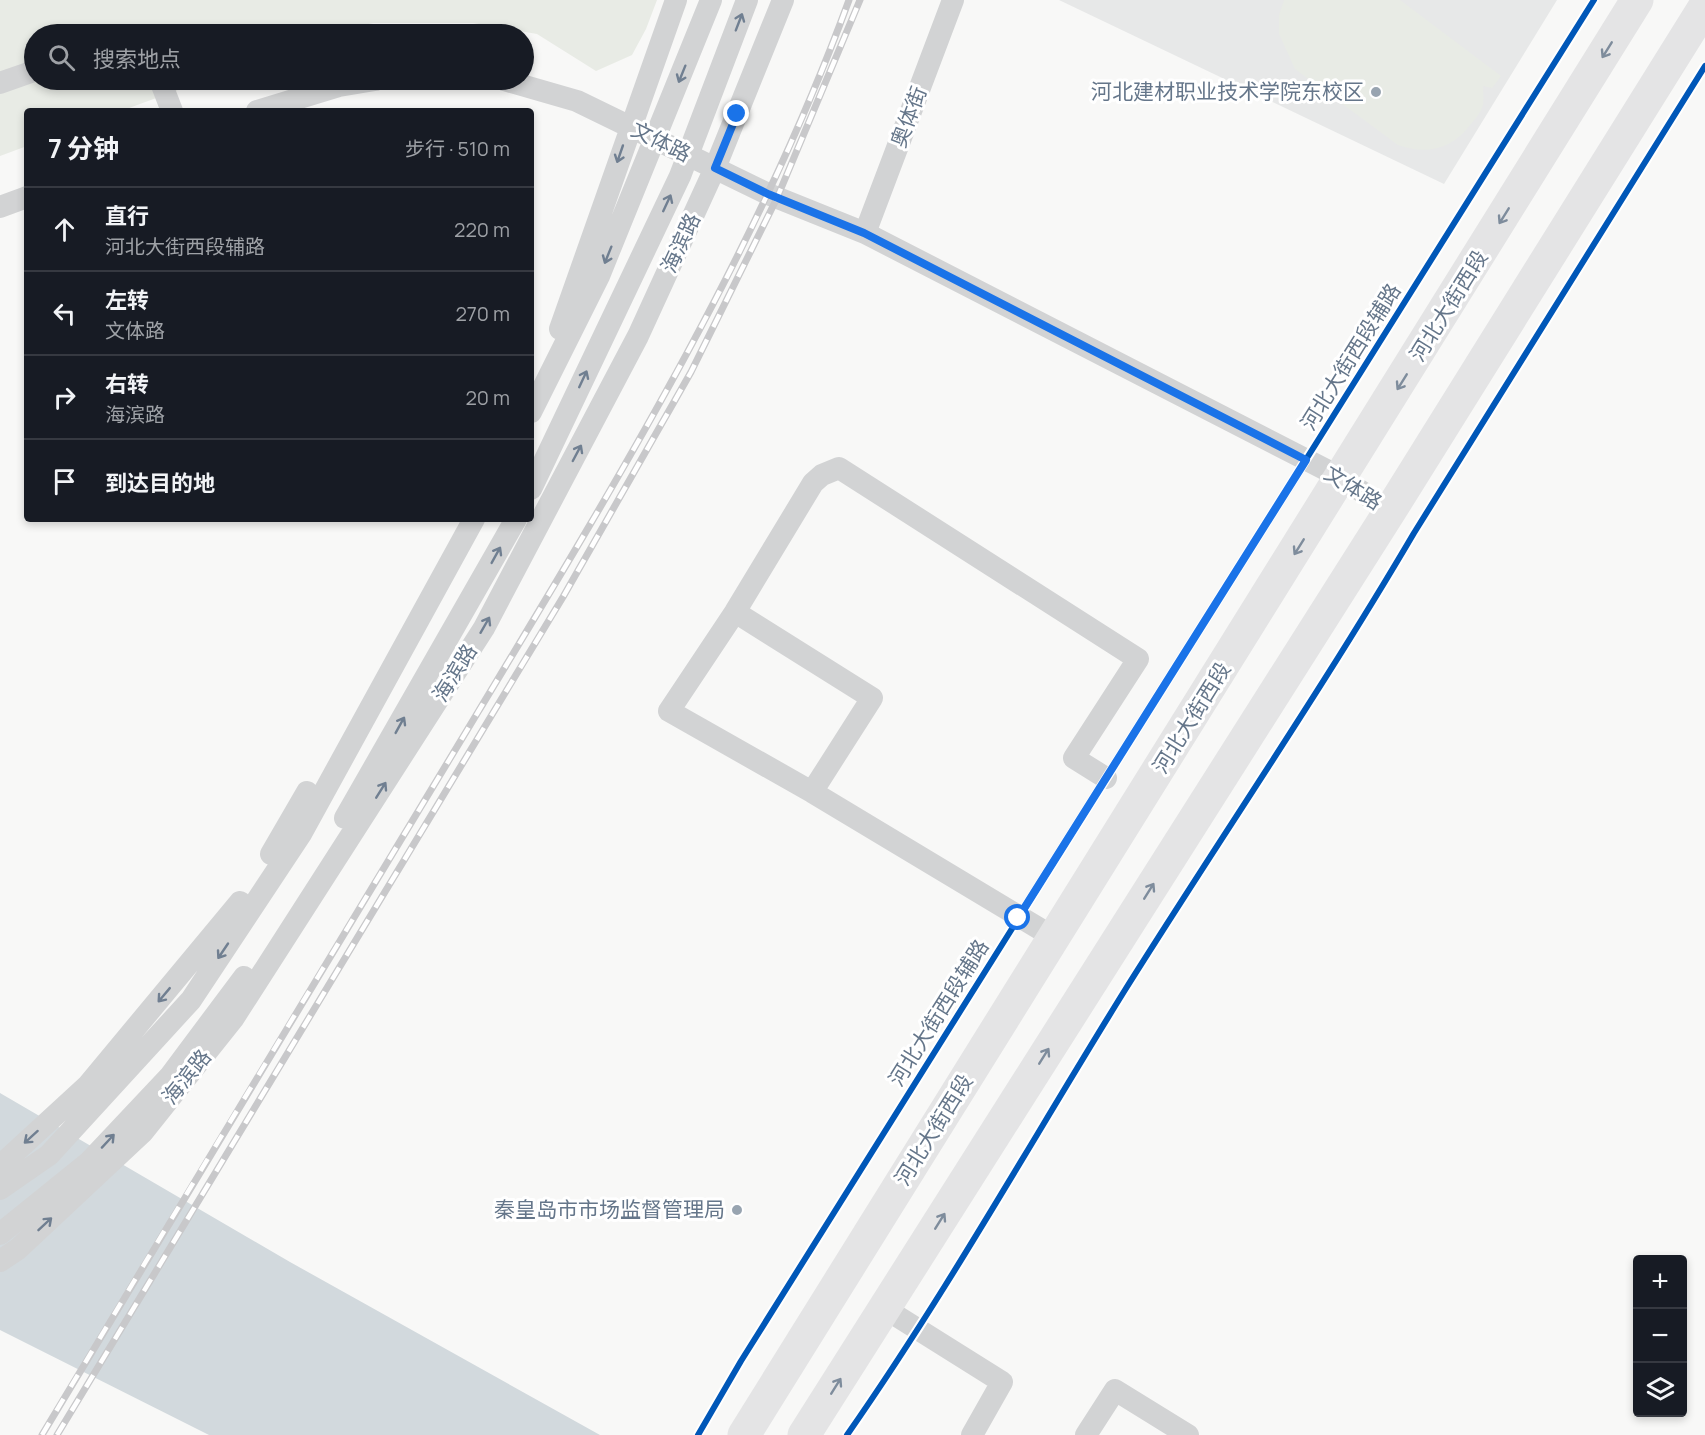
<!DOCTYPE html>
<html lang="zh">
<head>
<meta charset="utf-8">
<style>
	:root { --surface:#171b24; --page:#20242c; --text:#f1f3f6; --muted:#9ea1a6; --line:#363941 }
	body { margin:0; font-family:Manrope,"Noto Sans SC",sans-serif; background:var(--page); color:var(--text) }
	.controls { position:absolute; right:18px; bottom:18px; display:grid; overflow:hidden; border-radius:6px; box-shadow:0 3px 9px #0003 }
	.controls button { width:54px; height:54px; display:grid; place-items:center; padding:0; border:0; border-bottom:2px solid var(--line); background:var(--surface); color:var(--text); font:30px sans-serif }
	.stop { position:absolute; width:18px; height:18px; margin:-14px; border:4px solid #1a73e8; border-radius:50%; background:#fff }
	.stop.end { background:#1a73e8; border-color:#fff; box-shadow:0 2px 6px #0008 }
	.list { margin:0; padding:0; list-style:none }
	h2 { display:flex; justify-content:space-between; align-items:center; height:78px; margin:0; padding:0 24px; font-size:26px }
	h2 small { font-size:20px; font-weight:400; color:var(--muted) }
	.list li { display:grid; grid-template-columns:39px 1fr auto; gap:18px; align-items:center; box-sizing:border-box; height:84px; padding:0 24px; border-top:2px solid var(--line) }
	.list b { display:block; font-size:22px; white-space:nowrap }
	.list p { margin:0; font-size:20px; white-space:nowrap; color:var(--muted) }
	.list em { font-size:20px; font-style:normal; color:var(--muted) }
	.icon { flex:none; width:33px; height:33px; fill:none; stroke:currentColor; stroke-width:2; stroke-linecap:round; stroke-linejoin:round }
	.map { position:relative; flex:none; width:1705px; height:1435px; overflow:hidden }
	.search { position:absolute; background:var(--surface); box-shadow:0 3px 9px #0003; left:24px; top:24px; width:510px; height:66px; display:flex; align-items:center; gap:15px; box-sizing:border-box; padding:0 21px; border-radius:33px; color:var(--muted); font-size:22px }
	.panel { position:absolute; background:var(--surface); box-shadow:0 3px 9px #0003; left:24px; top:108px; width:510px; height:414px; border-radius:6px }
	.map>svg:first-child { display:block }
	.built { fill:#e7e8e8 }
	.green { fill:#e8ebe5 }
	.water { fill:#d2d9dd }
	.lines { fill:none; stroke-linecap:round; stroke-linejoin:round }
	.minor { stroke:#d2d3d4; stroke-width:22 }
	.highway { stroke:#e4e4e5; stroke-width:33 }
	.rail-casing { stroke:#c8c8ca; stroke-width:7 }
	.rail { stroke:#fff; stroke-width:4.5; stroke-dasharray:14; stroke-linecap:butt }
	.cycleway-casing { stroke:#fff; stroke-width:10 }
	.cycleway { stroke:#0057b8; stroke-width:6 }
	.oneway { stroke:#707f91 }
	.oneway2 { stroke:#7e8c9c }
	.route { stroke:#1a73e8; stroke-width:8 }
	.poi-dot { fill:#98a4b0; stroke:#fff; stroke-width:2 }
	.labels { text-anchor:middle; stroke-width:6; stroke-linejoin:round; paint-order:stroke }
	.poi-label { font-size:21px; fill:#65768a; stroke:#fff; text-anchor:end }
	.street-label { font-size:21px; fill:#65768a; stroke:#fff }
</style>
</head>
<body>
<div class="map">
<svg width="1705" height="1435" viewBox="0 0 1705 1435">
	<rect width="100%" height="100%" fill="#f8f8f7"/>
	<path class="built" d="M1059 0H1557L1444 184Z"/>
	<path class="green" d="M0 0H657L646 29 632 55 596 71 537 34 473 23H373L325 34H34V80H205L121 111H27V146L0 156Z
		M1284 0H1400L1501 76 1492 88 1483 86C1483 92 1484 99 1483 105 1481 112 1475 120 1470 125 1452 150 1425 155 1398 145L1295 69 1279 34V15Z"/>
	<path class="water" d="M0 1093 290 1262 600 1435H209L0 1330Z"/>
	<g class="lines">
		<path class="minor" d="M160 80 172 111
			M504 80 577 101 768 194 865 233 1342 478 1390 511
			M0 83 34 71
			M257 111 339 86 375 80
			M0 207 27 197
			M865 233 953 0
			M560 329 676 0
			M531 412 599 276 711 0
			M531 489 680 176 747 0
			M735 612 872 698 812 792
			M345 818 516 519
			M271 854 307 792
			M1055 938 812 792 669 711 735 612 813 483 822 475 839 468 1138 659 1074 758 1106 778
			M0 1166 88 1085 240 902
			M0 1189 49 1155 191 1000 301 834 474 519
			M0 1234 89 1162 170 1076 244 977
			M0 1261 18 1249 143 1132 233 1019 484 628 638 336 715 168 783 0
			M884 1308 1002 1382 972 1435
			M1086 1435 1115 1390 1188 1435"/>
		<path class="highway" d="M744 1435 1637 0
			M804 1435 1390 511 1705 6"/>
		<g class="rail-casing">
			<path id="rail" d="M42 1435C186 1193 333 953 478 712 616 483 757 252 849 0
				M57 1435 563 597 691 372 777 198 860 0"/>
		</g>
		<use href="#rail" class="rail"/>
		<g class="cycleway-casing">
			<path id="cycleway" d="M698 1435 741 1361 1594 0
				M847 1435C947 1292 1033 1138 1125 990 1221 837 1323 688 1414 533L1705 66"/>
		</g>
		<use href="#cycleway" class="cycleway"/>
	</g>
	<defs><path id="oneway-shaft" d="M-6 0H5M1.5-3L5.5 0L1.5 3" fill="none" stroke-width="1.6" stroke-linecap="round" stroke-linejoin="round" transform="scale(1.5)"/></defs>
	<g class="oneway">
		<use href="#oneway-shaft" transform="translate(739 22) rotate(-69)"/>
		<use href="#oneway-shaft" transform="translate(682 74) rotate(112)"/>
		<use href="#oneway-shaft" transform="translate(620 154) rotate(109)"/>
		<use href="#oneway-shaft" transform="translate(667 203) rotate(-65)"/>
		<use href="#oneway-shaft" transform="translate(608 255) rotate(112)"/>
		<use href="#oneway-shaft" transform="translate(583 379) rotate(-65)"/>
		<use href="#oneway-shaft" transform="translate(577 453) rotate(-62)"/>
		<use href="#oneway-shaft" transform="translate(496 555) rotate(-61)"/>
		<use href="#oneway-shaft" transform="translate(485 625) rotate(-60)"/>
		<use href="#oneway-shaft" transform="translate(400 725) rotate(-61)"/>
		<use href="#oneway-shaft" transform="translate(381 790) rotate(-58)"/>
		<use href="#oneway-shaft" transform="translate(223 951) rotate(124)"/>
		<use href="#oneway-shaft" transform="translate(164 995) rotate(130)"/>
		<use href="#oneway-shaft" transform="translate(31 1137) rotate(138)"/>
		<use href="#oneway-shaft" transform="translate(108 1141) rotate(-47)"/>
		<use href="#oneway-shaft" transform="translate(45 1224) rotate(-43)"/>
	</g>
	<g class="oneway2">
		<use href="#oneway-shaft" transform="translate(1607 50) rotate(122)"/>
		<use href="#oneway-shaft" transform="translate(1504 216) rotate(122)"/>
		<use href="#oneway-shaft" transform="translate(1402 382) rotate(122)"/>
		<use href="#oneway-shaft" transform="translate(1299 547) rotate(122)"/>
		<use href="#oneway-shaft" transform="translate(1149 891) rotate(-58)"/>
		<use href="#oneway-shaft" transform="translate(1044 1056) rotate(-58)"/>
		<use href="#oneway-shaft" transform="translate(940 1221) rotate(-58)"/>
		<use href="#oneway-shaft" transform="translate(836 1386) rotate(-58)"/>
	</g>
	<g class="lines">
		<path class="route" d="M737 114 715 168 768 194 864 233 1306 460 1018 918"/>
	</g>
	<g class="poi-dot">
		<circle cx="1376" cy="92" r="6"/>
		<circle cx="737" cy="1210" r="6"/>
	</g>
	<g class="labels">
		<g class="poi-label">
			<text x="1364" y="99">河北建材职业技术学院东校区</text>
			<text x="725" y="1217">秦皇岛市市场监督管理局</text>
		</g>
		<g class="street-label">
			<text transform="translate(909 117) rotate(-69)" y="7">奥体街</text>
			<text transform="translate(661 142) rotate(26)" y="7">文体路</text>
			<text transform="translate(681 243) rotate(-65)" y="7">海滨路</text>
			<text transform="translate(1449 306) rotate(-58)" y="7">河北大街西段</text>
			<text transform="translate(1351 357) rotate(-58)" y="7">河北大街西段辅路</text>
			<text transform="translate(1353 488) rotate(32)" y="7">文体路</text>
			<text transform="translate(455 673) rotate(-58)" y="7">海滨路</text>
			<text transform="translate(1192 718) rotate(-58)" y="7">河北大街西段</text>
			<text transform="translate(939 1013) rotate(-58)" y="7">河北大街西段辅路</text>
			<text transform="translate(187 1077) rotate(-51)" y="7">海滨路</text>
			<text transform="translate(934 1130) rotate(-58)" y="7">河北大街西段</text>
		</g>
	</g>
</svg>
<div class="controls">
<button>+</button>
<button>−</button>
<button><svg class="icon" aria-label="layers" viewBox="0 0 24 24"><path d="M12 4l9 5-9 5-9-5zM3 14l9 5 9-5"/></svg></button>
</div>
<div class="stop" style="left:1018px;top:918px"></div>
<div class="stop end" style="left:737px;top:114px"></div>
<div class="search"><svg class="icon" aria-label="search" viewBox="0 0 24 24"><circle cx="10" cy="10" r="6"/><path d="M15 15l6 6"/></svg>搜索地点</div>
<section class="panel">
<h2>7 分钟<small>步行 · 510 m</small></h2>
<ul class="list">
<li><svg class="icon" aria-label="ahead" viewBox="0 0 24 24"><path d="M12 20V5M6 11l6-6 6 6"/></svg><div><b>直行</b><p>河北大街西段辅路</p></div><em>220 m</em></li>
<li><svg class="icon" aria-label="left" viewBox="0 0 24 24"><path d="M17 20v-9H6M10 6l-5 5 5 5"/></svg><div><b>左转</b><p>文体路</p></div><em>270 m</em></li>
<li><svg class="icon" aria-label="right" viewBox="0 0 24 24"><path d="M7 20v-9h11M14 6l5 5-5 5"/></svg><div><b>右转</b><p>海滨路</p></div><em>20 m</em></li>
<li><svg class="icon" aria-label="arrive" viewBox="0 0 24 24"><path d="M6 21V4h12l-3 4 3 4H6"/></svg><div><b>到达目的地</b></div></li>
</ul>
</section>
</div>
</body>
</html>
